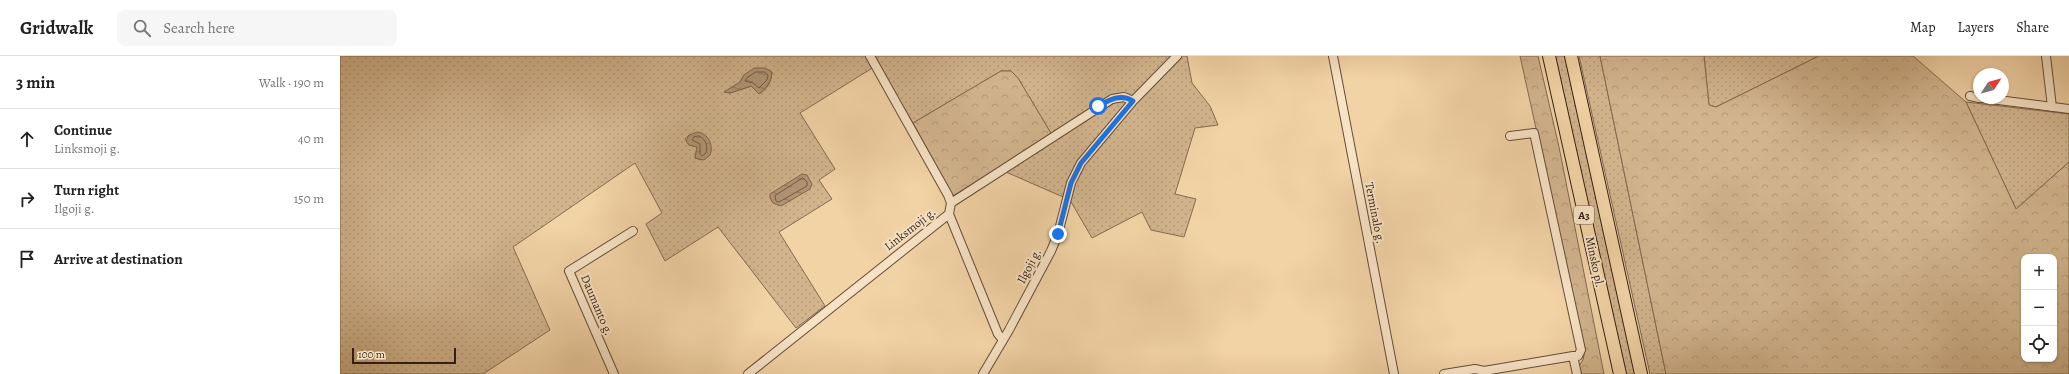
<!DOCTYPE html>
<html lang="en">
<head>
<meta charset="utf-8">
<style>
	:root { --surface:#fff; --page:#f6f6f6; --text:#222; --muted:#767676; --line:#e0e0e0 }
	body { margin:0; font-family:Alegreya,serif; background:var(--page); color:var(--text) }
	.controls { position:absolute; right:12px; bottom:12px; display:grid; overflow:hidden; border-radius:8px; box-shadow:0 1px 3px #0004 }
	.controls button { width:36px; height:36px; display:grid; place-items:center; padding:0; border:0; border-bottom:1px solid var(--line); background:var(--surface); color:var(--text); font:20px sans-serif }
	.compass { position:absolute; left:1633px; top:12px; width:36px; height:36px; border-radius:50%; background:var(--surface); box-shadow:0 1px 3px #0004; rotate:54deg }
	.scale { position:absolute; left:12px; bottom:10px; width:104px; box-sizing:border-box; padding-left:4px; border:2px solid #351f13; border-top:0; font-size:11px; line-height:14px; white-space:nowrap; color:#351f13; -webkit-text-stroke:3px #f7e2c5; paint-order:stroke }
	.stop { position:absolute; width:12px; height:12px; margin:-9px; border:3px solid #1a73e8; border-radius:50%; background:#fff }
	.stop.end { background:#1a73e8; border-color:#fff; box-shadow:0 1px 4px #0008 }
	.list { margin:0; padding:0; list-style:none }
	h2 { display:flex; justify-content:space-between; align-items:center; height:52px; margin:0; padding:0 16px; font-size:17px }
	h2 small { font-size:13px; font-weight:400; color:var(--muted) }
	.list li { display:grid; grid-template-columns:26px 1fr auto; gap:12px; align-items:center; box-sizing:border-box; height:60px; padding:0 16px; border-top:1px solid var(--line) }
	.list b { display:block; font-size:15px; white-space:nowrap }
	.list p { margin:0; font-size:13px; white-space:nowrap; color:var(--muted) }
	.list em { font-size:13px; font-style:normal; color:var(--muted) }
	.icon { flex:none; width:22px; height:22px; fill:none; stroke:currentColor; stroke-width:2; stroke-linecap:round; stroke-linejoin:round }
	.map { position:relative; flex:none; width:1729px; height:318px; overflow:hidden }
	header { display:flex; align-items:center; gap:24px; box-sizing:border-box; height:56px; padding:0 20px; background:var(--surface); border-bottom:1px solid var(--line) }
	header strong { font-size:19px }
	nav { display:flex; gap:22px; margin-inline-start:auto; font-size:14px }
	.search { width:280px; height:36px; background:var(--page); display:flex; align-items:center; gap:10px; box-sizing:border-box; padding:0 14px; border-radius:8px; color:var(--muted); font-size:15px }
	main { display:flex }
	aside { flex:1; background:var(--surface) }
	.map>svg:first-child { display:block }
	.grass { fill:url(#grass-dots); stroke:#846a50; fill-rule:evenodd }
	.forest { fill:url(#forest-crowns); stroke:#846a50; fill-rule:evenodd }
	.water { fill:url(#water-ripples); stroke:#80664d }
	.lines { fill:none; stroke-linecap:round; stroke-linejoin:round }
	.shore { stroke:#745a44; stroke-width:1 }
	.minor-casing { stroke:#644c38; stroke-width:10 }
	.highway-casing { stroke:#351f13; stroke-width:14 }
	.minor { stroke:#f7e2c5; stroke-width:8 }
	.highway { stroke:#f2d3a6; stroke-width:12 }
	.route { stroke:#1a73e8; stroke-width:5 }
	.labels { text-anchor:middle; stroke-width:4; stroke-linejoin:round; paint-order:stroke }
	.shield { fill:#f7e2c5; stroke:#6f5a48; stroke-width:1 }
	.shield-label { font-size:11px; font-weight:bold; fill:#351f13 }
	.street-label { font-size:12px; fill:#351f13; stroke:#f7e2c5 }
</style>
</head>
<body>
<header>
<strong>Gridwalk</strong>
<div class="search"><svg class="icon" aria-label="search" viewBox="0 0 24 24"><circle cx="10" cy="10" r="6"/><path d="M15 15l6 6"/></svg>Search here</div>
<nav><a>Map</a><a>Layers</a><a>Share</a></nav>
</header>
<main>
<aside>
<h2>3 min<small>Walk · 190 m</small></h2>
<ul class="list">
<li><svg class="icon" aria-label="ahead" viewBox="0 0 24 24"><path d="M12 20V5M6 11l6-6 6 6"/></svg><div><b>Continue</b><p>Linksmoji g.</p></div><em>40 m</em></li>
<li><svg class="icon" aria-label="right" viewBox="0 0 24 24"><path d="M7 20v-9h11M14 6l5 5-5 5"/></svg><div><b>Turn right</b><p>Ilgoji g.</p></div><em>150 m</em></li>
<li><svg class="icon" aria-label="arrive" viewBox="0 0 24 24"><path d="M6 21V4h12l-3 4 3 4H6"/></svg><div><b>Arrive at destination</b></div></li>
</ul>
</aside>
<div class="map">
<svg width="1729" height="318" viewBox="0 0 1729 318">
	<defs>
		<pattern id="grass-dots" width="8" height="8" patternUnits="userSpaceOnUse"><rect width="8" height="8" fill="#d2b48d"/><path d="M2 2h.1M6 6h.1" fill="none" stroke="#b59a79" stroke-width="1.8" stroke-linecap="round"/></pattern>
		<pattern id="forest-crowns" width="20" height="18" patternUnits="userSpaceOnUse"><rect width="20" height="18" fill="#d2b48d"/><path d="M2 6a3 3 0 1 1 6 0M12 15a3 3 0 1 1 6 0" fill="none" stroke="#b59a79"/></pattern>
		<pattern id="water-ripples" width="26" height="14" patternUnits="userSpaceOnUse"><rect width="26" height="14" fill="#b29674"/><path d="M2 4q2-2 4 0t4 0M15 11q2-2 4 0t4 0" fill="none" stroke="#927a5e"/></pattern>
	</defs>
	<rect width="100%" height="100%" fill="#f2d3a6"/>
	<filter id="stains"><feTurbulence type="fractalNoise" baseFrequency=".005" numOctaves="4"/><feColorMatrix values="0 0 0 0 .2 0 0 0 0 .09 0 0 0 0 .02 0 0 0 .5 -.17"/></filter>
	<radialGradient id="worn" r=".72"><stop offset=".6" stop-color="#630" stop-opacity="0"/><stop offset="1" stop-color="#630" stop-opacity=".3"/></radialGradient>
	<path class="grass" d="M0 0H527L534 11 460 57 495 113 479 124 492 143 439 176 485 250 456 272 378 171 325 205 306 168 322 157 295 107 173 191 210 274 143 318H0ZM432 16C431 27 428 32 419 38L412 30 390 37 385 36 400 26 404 19ZM349 79 371 92 370 99 361 104 355 102 357 91 349 89 345 83Z
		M533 0H847L852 27 870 50 878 69 855 72 835 138 856 143 844 181 811 174 802 156 752 182 730 144 659 113 712 79 678 22 671 15H661L573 67Z
		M1214 0H1226L1296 318H1284Z
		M1239 0H1260L1326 318H1310Z
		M1364 0H1479L1376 51 1369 49Z
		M1626 46 1729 58V106L1676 153Z"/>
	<path class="forest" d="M1180 0H1198L1219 91 1264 318H1241L1239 310 1243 304 1245 294Z
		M1260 0H1364L1369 49 1376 51 1479 0H1573L1626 46 1676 153 1729 106V318H1326ZM1684 201H1714V303H1684Z
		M661 15H671L678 22 712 79 613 140 573 67Z"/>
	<path class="water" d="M414 12H425L432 16C431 27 427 31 419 38L411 30 390 37 384 36 400 26 404 19Z
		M357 76C368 77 374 89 370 99L364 104 355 102 357 91 349 89 346 85 349 79Z
		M462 118 467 119 472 128 470 133 441 150 433 147 430 142V138Z"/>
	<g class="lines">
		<path class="shore" d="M416 16H424L428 19 427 24 419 32 413 27 405 25 407 22Z
			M359 80C366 83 368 90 366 97L362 100 360 98V88L352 84 354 81Z
			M463 122 467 126V130L439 146 436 145 435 140Z"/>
		<g class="minor-casing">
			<path id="minor" d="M530 0 608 139 611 147
				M993 0 1054 318
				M1706 0 1712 51
				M1630 40 1639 42
				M1642 42 1729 53
				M1170 80 1194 77 1241 294 1238 300H1233
				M609 158 658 278 663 284
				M274 318 229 215 293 175
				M408 318 609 158 611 147 772 43 784 41 793 45
				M643 318 669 274 711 195 718 178 731 127 741 107 793 45 837 0
				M1104 318 1135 313 1144 315 1233 300 1237 318"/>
		</g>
		<g class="highway-casing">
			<path id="highway" d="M1209 0 1280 318
				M1231 0 1301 318"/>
		</g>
		<use href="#minor" class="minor"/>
		<use href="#highway" class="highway"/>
	</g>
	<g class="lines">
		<path class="route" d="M718 178 731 127 741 107 793 45C781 37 769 44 758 50"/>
	</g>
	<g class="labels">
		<rect class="shield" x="1234" y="150" width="20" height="18" rx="3"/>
		<g class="shield-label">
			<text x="1244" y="163">A3</text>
		</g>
		<g class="street-label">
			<text transform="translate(1035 157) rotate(79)" y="4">Terminalo g.</text>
			<text transform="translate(570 173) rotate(-38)" y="4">Linksmoji g.</text>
			<text transform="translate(1255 206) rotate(78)" y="4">Minsko pl.</text>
			<text transform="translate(689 210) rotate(-62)" y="4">Ilgoji g.</text>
			<text transform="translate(257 249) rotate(67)" y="4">Daumanto g.</text>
		</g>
	</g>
	<rect width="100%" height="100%" filter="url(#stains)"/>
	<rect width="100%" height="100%" fill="url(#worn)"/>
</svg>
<div class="controls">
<button>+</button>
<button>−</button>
<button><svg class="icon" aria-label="locate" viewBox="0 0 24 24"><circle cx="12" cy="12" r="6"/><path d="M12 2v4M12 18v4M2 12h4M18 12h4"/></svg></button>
</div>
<svg class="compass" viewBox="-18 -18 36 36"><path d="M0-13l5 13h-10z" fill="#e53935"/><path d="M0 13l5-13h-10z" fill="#767676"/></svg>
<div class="scale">100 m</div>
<div class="stop" style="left:758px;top:50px"></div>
<div class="stop end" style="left:718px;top:178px"></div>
</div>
</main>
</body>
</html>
